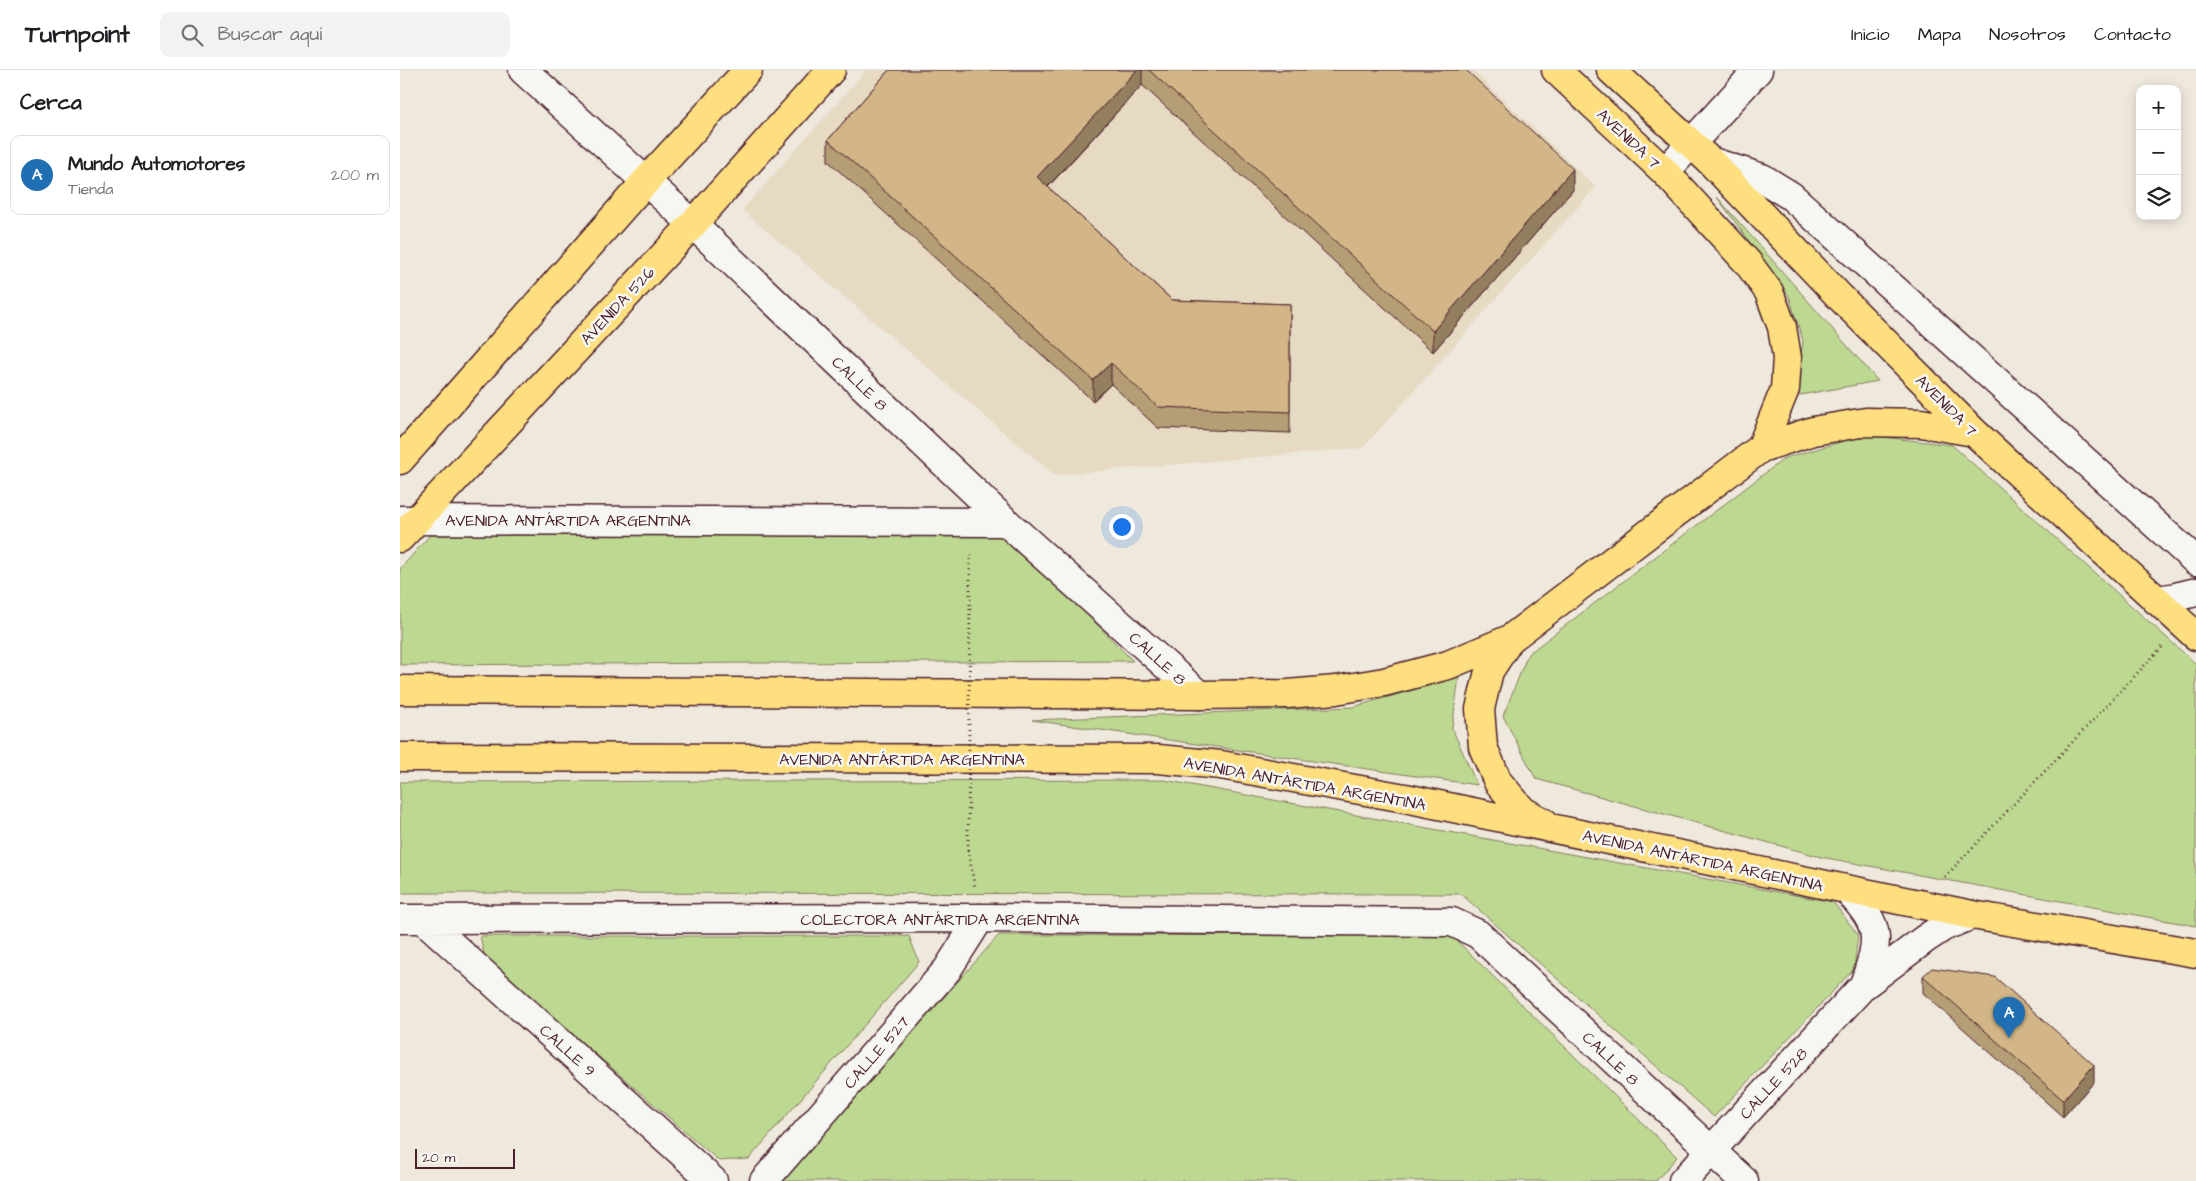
<!DOCTYPE html>
<html lang="es">
<head>
<meta charset="utf-8">
<style>
	:root { --surface:#fff; --page:#f2f2f2; --text:#202124; --muted:#757577; --line:#e0e0e0; --accent:#1f6fb2 }
	body { margin:0; font-family:"Architects Daughter",sans-serif; background:var(--page); color:var(--text) }
	.controls { position:absolute; right:15px; top:15px; display:grid; overflow:hidden; border-radius:10px; box-shadow:0 2px 12px #0003 }
	.controls button { width:45px; height:45px; display:grid; place-items:center; padding:0; border:0; border-bottom:1px solid var(--line); background:var(--surface); color:var(--text); font:25px sans-serif }
	.scale { position:absolute; left:15px; bottom:12px; width:100px; box-sizing:border-box; padding-left:5px; border:2px solid #4a1f2b; border-top:0; font-size:14px; line-height:18px; white-space:nowrap; color:#4a1f2b; -webkit-text-stroke:4px #f6f6f2; paint-order:stroke }
	.you { position:absolute; left:721px; top:456px; width:18px; height:18px; margin:-12px; border:4px solid #fff; border-radius:50%; background:#1a73e8; box-shadow:0 0 0 8px #1a73e833 }
	.badge { display:grid; place-items:center; width:32px; height:32px; border-radius:50%; background:var(--accent); color:#fff; font-size:16px; font-weight:700 }
	.pin { position:absolute; translate:-50% -41px; filter:drop-shadow(0 1px 2px #0008) }
	.pin::after { content:''; position:absolute; top:26px; width:18px; height:15px; background:inherit; clip-path:polygon(0 0,100% 0,50% 100%) }
	.list { margin:0; padding:0; list-style:none }
	h2 { display:flex; justify-content:space-between; align-items:center; height:65px; margin:0; padding:0 20px; font-size:21px }
	h2 small { font-size:16px; font-weight:400; color:var(--muted) }
	.list li { display:grid; grid-template-columns:32px 1fr auto; gap:15px; align-items:center; box-sizing:border-box; height:80px; margin:0 10px 10px; padding:0 10px; border:1px solid var(--line); border-radius:10px }
	.list b { display:block; font-size:19px; white-space:nowrap }
	.list p { margin:0; font-size:16px; white-space:nowrap; color:var(--muted) }
	.list em { font-size:16px; font-style:normal; color:var(--muted) }
	.icon { flex:none; width:28px; height:28px; fill:none; stroke:currentColor; stroke-width:2; stroke-linecap:round; stroke-linejoin:round }
	.map { position:relative; flex:none; width:1796px; height:1111px; overflow:hidden }
	header { display:flex; align-items:center; gap:30px; box-sizing:border-box; height:70px; padding:0 25px; background:var(--surface); border-bottom:1px solid var(--line) }
	header strong { font-size:24px }
	nav { display:flex; gap:28px; margin-inline-start:auto; font-size:18px }
	.search { width:350px; height:45px; background:var(--page); display:flex; align-items:center; gap:12px; box-sizing:border-box; padding:0 18px; border-radius:10px; color:var(--muted); font-size:19px }
	main { display:flex }
	aside { flex:1; background:var(--surface) }
	.map>svg:first-child { display:block }
	.built { fill:#e6dac3 }
	.green { fill:#bdd991; stroke:#847c5e }
	.lines { fill:none; stroke-linecap:round; stroke-linejoin:round }
	.minor-casing { stroke:#4a1f2b; stroke-width:31 }
	.major-casing { stroke:#4a1f2b; stroke-width:31 }
	.path { stroke:#4a1f2b; stroke-width:3; stroke-dasharray:1 4; stroke-linecap:butt }
	.minor { stroke:#f6f6f2; stroke-width:28 }
	.major { stroke:#fedf80; stroke-width:28 }
	.path-bridge { stroke:#4a1f2b; stroke-width:3; stroke-dasharray:1 4; stroke-linecap:butt }
	.wall { fill:#b59d74; stroke:#4a1f2b }
	.shaded-wall { fill:#937f5e; stroke:#4a1f2b }
	.building { fill:#d2b687; stroke:#4a1f2b }
	.labels { text-anchor:middle; stroke-width:5; stroke-linejoin:round; paint-order:stroke }
	.street-label { font-size:16px; fill:#4a1f2b; stroke:#f6f6f2 }
</style>
</head>
<body>
<header>
<strong>Turnpoint</strong>
<div class="search"><svg class="icon" aria-label="search" viewBox="0 0 24 24"><circle cx="10" cy="10" r="6"/><path d="M15 15l6 6"/></svg>Buscar aquí</div>
<nav><a>Inicio</a><a>Mapa</a><a>Nosotros</a><a>Contacto</a></nav>
</header>
<main>
<aside>
<h2>Cerca<small></small></h2>
<ul class="list">
<li><span class="badge">A</span><div><b>Mundo Automotores</b><p>Tienda</p></div><em>200 m</em></li>
</ul>
</aside>
<div class="map">
<svg width="1796" height="1111" viewBox="0 0 1796 1111">
	<rect width="100%" height="100%" fill="#efe9dd"/>
	<filter id="ink" filterUnits="userSpaceOnUse"><feTurbulence type="fractalNoise" baseFrequency=".02" numOctaves="2"/><feDisplacementMap in="SourceGraphic" scale="10" xChannelSelector="R" yChannelSelector="G"/><feConvolveMatrix kernelMatrix="1 2 1 2 8 2 1 2 1" color-interpolation-filters="sRGB"/></filter>
	<g filter="url(#ink)">
		<path class="built" d="M466 0H1072L1196 117 963 378 654 405 342 140Z"/>
		<path class="green" d="M1317 127 1478 311 1395 326 1403 271 1389 226Z
			M1465 365 1552 375 1796 594V856L1421 787 1136 709 1103 646 1128 584 1385 388Z
			M608 464 733 591 0 595V499L30 465Z
			M1059 607 1052 658 1077 715 632 650 953 637Z
			M764 710 1433 832 1458 865 1454 899 1314 1047 1061 824 0 823V712Z
			M599 865 1052 866 1277 1087 1256 1111H381Z
			M80 866H509L519 892 349 1089 319 1091 85 888Z"/>
		<g class="lines">
			<g class="minor-casing">
				<path id="minor" d="M123 0 293 154 606 452 799 625
					M1310 91 1362 108 1391 126 1796 491
					M1265 102 1358 0
					M0 450 606 452
					M1756 530 1771 528 1796 522
					M1448 821C1483 859 1479 869 1464 915
					M0 849 580 848 1052 852 1078 864 1344 1111
					M23 849 313 1111
					M364 1111 547 900 580 848
					M1283 1111 1464 915 1525 869 1543 857 1572 845"/>
			</g>
			<g class="major-casing">
				<path id="major" d="M1156 0 1265 102 1348 193 1369 222 1382 257 1387 288 1385 319 1361 378
					M1211 0 1310 91 1438 225 1574 362 1796 566
					M0 390 246 111 348 0
					M0 468 293 154 431 0
					M1110 569 1089 601 1080 639 1083 677 1098 712 1123 741 1145 753
					M0 620 799 625 887 624 936 620 984 612 1048 595 1110 569 1361 378 1413 361 1466 352 1521 353 1574 362
					M0 687 758 689 821 695 1005 728 1572 845 1796 883"/>
			</g>
			<path class="path" d="M570 530V486L573 484
				M568 780 575 818
				M1545 807 1762 577"/>
			<use href="#minor" class="minor"/>
			<use href="#major" class="major"/>
			<path class="path-bridge" d="M568 780 570 530"/>
		</g>
		<path class="wall" d="M489 0H1066L1173 120 1033 282 742 15 648 117 772 230 890 234V363L758 358 711 314 693 331 428 91V70Z
			M1523 906 1694 1012 1663 1047 1523 923Z"/>
		<path class="shaded-wall" d="M737 0H742V15L637 128V107Z
			M1173 99V120L1033 282V261Z
			M711 293V314L693 331V310Z
			M1694 995V1012L1663 1047V1030Z"/>
		<path class="building" d="M489 0H737L637 107 772 230 890 234V342L758 337 711 293 693 310 428 70Z
			M749 0H1066L1173 99 1033 261Z
			M1532 898 1595 907 1694 995 1663 1030 1523 906Z"/>
	</g>
	<g class="labels">
		<g class="street-label">
			<text transform="translate(1229 68) rotate(43)" y="6">AVENIDA 7</text>
			<text transform="translate(217 235) rotate(-47)" y="6">AVENIDA 526</text>
			<text transform="translate(460 313) rotate(44)" y="6">CALLE 8</text>
			<text transform="translate(1547 335) rotate(45)" y="6">AVENIDA 7</text>
			<text x="168" y="456">AVENIDA ANTÁRTIDA ARGENTINA</text>
			<text transform="translate(758 588) rotate(42)" y="6">CALLE 8</text>
			<text x="502" y="695">AVENIDA ANTÁRTIDA ARGENTINA</text>
			<text transform="translate(905 713) rotate(10)" y="6">AVENIDA ANTÁRTIDA ARGENTINA</text>
			<text transform="translate(1303 790) rotate(12)" y="6">AVENIDA ANTÁRTIDA ARGENTINA</text>
			<text x="540" y="855">COLECTORA ANTÁRTIDA ARGENTINA</text>
			<text transform="translate(168 980) rotate(42)" y="6">CALLE 9</text>
			<text transform="translate(476 982) rotate(-49)" y="6">CALLE 527</text>
			<text transform="translate(1211 988) rotate(43)" y="6">CALLE 8</text>
			<text transform="translate(1373 1013) rotate(-47)" y="6">CALLE 528</text>
		</g>
	</g>
</svg>
<div class="controls">
<button>+</button>
<button>−</button>
<button><svg class="icon" aria-label="layers" viewBox="0 0 24 24"><path d="M12 4l9 5-9 5-9-5zM3 14l9 5 9-5"/></svg></button>
</div>
<div class="scale">20 m</div>
<div class="you"></div>
<div class="pin badge" style="left:1609px;top:968px">A</div>
</div>
</main>
</body>
</html>
